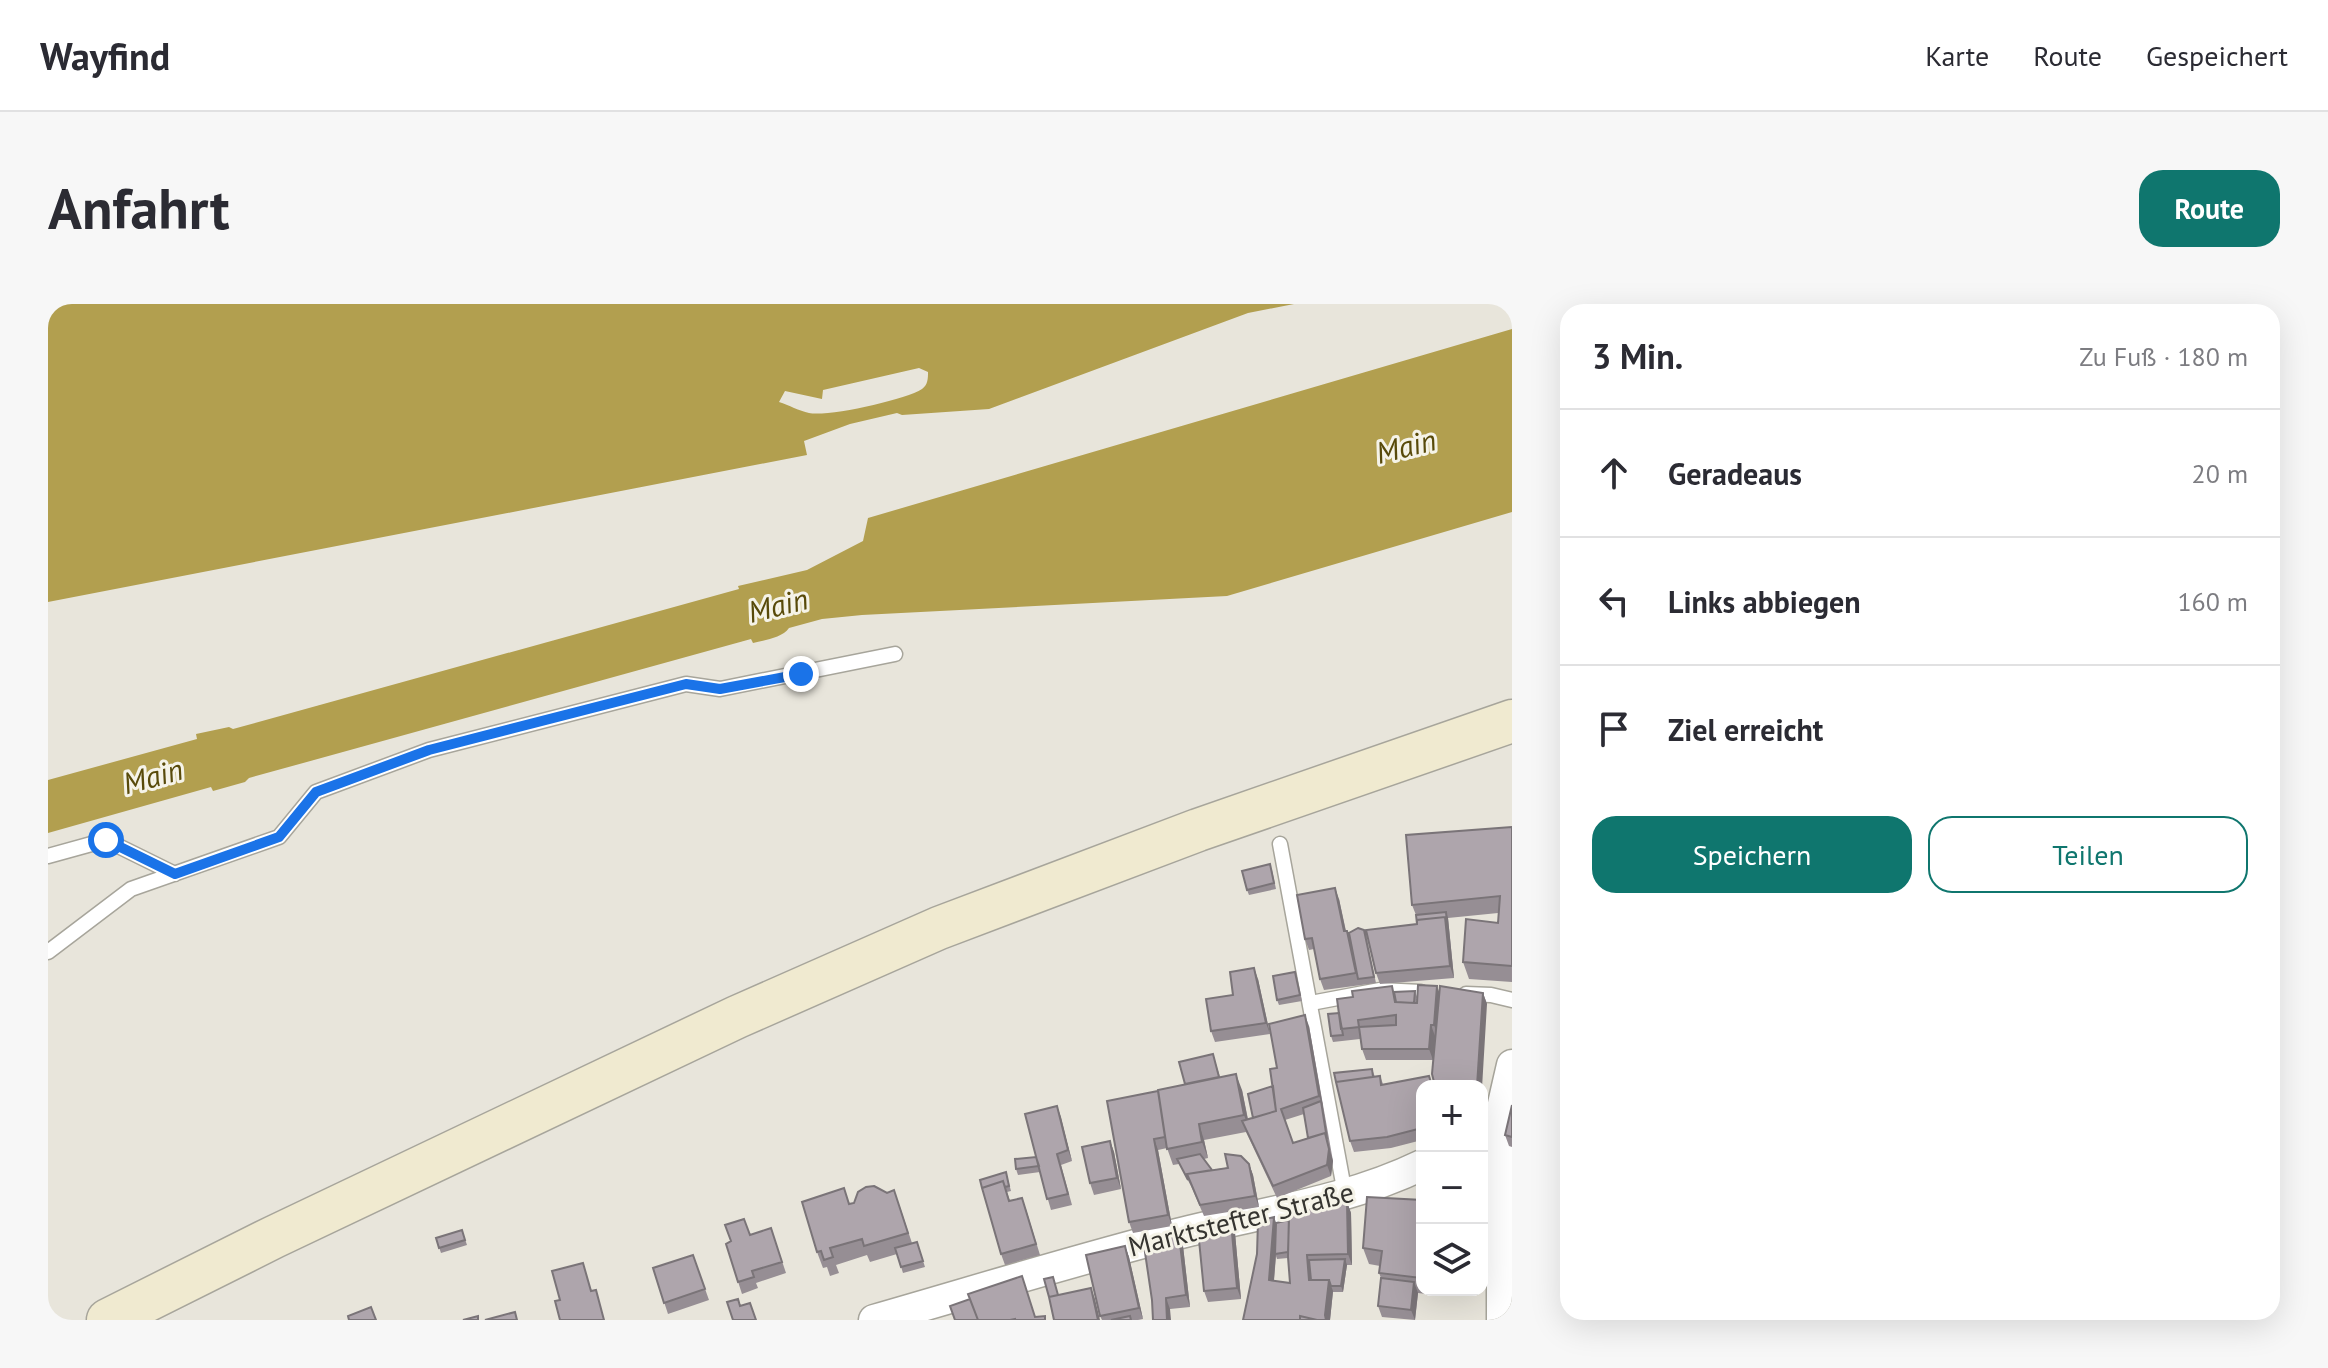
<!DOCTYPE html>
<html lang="de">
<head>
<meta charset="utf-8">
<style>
	:root { --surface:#fff; --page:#f7f7f7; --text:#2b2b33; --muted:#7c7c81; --line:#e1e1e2; --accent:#0f766e }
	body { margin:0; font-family:"PT Sans",sans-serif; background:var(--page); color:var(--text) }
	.controls { position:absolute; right:24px; bottom:24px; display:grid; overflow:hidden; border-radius:16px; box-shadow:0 8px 32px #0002 }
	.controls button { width:72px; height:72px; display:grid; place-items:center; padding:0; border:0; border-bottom:2px solid var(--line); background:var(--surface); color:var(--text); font:40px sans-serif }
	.stop { position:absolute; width:24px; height:24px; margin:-18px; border:6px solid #1a73e8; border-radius:50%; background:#fff }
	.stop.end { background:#1a73e8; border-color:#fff; box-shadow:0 2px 8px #0008 }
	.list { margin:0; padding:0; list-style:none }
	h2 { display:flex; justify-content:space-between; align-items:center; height:104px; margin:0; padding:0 32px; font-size:34px }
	h2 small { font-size:26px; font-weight:400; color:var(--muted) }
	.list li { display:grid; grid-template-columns:52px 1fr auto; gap:24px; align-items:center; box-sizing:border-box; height:128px; padding:0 32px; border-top:2px solid var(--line) }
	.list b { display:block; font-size:30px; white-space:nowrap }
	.list em { font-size:26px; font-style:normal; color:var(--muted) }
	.actions { display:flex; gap:16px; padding:24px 32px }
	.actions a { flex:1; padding:18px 0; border:2px solid var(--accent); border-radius:24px; text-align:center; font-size:28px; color:var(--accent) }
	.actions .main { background:var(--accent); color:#fff }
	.icon { flex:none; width:44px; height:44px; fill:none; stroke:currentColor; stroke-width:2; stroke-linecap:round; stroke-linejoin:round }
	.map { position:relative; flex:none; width:1464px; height:1016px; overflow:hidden; border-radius:24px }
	header { display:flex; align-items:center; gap:48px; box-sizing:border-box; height:112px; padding:0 40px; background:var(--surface); border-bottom:2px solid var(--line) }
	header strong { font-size:38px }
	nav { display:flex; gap:44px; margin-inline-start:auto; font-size:28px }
	.intro { display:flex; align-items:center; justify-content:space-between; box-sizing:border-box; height:192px; padding:0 48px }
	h1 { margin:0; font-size:56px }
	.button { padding:20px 36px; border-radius:24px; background:var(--accent); color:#fff; font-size:28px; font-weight:700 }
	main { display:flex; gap:48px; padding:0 48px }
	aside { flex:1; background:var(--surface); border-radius:24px; box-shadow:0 8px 32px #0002 }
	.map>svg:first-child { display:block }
	.water { fill:#b29f4f; fill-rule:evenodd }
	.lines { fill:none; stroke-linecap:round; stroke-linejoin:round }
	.lane-casing { stroke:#a7a59b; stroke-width:17 }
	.street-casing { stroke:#a7a59b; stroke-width:33 }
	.secondary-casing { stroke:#a7a59b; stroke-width:45 }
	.lane { stroke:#fff; stroke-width:14 }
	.street { stroke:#fff; stroke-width:30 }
	.secondary { stroke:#f0ead0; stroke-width:42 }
	.wall { fill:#968e94; fill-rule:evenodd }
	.shaded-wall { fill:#7a7478 }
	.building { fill:#aea5ac; stroke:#7a7478; stroke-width:2 }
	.route { stroke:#1a73e8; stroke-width:10 }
	.labels { text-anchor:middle; stroke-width:6; stroke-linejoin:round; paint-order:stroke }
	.street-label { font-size:28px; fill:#353430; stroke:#f5f3e8 }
	.water-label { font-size:30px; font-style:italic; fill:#584a0a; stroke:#f5f3e8 }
</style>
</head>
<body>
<header>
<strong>Wayfind</strong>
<nav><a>Karte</a><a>Route</a><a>Gespeichert</a></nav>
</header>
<div class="intro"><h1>Anfahrt</h1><a class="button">Route</a></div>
<main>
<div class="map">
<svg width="1464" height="1016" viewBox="0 0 1464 1016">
	<rect width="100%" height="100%" fill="#e8e5db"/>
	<path class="water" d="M0 0H1246L1200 9 941 105 854 111 849 109 802 120 756 137 759 151 0 298ZM871 64 880 68C880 74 880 81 874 85 857 96 780 113 761 109 751 107 741 101 731 98L737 87 774 95 775 86Z
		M1464 25V208L1179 292 814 311 774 315 741 324C734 334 717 336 705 339L703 335 201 474 197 478 165 487 163 483 0 529V476L149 435 148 430 181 423 185 425 691 285 690 282 759 266 815 237 820 214Z"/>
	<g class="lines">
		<g class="lane-casing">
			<path id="lane" d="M1232 540 1297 890
				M0 552 58 536 127 570
				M0 648 83 585 231 533 268 488 381 446 638 380 672 385 847 350
				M1418 690 1443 691 1464 696
				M1263 699 1332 686 1373 688"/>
		</g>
		<g class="street-casing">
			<path id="street" d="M826 1016C927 987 1027 956 1129 930 1210 909 1298 898 1374 861
				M1454 1016V907L1449 826 1464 761"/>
		</g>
		<g class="secondary-casing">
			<path id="secondary" d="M60 1016 226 933 689 713 891 624 1150 526 1464 417"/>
		</g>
		<use href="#lane" class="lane"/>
		<use href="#street" class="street"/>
		<use href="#secondary" class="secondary"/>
	</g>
	<path class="wall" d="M1464 523V678L1421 675 1415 658 1450 619V609L1400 614 1406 674 1332 680 1328 669 1369 620 1368 611 1364 601Z
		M1224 566 1228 585 1201 591 1199 586Z
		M1291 595 1298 627 1302 633 1318 632 1328 679 1276 686 1272 675 1266 645 1261 646 1257 635Z
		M1247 668 1254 697 1231 701 1229 696Z
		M1210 675 1222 730 1167 738 1163 727Z
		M1367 687 1369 693 1368 699 1391 688 1435 689 1439 700 1385 756H1318L1314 745 1312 735 1285 738 1283 732 1346 688Z
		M1261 722 1285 857 1283 872 1229 894 1198 828 1156 836 1160 854 1156 855 1164 866 1201 860 1205 871 1211 903 1156 912 1143 882 1131 860 1125 861 1119 844 1110 846 1124 922 1085 929 1081 918 1110 787 1137 780 1165 750 1172 773 1194 786 1200 815 1205 814 1225 782 1229 764ZM1256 810 1260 834 1245 839 1237 816Z
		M1324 765 1327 773 1332 772 1335 780 1374 782V836L1343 844 1306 848 1302 837Z
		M1464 801V843L1461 842 1457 831Z
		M1009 802 1024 857 1013 861 1024 901 1003 906 992 868 970 871 968 865 988 853Z
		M1062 837 1066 848 1073 885 1046 891 1042 879Z
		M958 868 963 887 959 888 962 897 978 905 992 951 957 961 953 950Z
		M1374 896V986H1380L1379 990 1370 989 1367 1016 1334 1013 1330 1002 1333 974 1331 969 1332 962 1321 960 1315 944Z
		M1299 898 1303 909 1304 961H1299L1295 988H1285L1282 1016H1195L1228 919ZM1228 952 1229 955 1240 954 1242 979 1226 977Z
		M802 900 852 903 864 939 869 938 877 963 855 969 849 950 822 958 819 951 788 961 791 969 782 972 779 963 775 964 769 948Z
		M1183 918 1187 929 1193 995 1160 998 1156 987Z
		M723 924 738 969 708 979 710 984 694 990 678 940Z
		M414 926 419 941 393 949 388 934Z
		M1077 942 1081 953 1095 1015 1090 1016H1054L1052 1012Z
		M1135 942 1142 1003 1122 1005 1105 1016Z
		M645 951 661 996 620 1010 605 964Z"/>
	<path class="shaded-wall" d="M1287 584 1291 595 1300 638 1296 627Z
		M1398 608 1400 614 1406 674 1402 662 1397 613Z
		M1206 664 1210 675 1222 730 1218 719Z
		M1389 682 1393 693 1390 732 1386 721Z
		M1435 689 1439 700 1434 784V782H1429Z
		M1257 711 1261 722 1275 803 1271 792Z
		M1383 721 1387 732 1385 756 1381 745Z
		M1188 770 1194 786 1202 827 1196 811Z
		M1009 802 1013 813 1024 857 1020 846Z
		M1151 820 1156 836 1160 854 1154 838Z
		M1277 829 1285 857 1283 872 1279 861Z
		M1106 835 1110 846 1124 922 1120 911Z
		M1062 837 1066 848 1073 885 1069 874Z
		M1201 860 1205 871 1211 903 1207 892Z
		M1299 898 1303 909 1304 961 1300 950Z
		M1226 913 1230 924 1225 987 1221 976Z
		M1183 918 1187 929 1193 995 1189 984Z
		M1131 931 1135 942 1142 1003 1138 991Z
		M1077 942 1081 953 1095 1015 1091 1004Z
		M1297 955 1299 961 1295 988 1293 982Z
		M1281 976 1285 987 1282 1016H1278L1277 1011Z
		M1366 978 1370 989 1367 1016 1363 1006Z
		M1043 984 1047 995 1052 1016H1050Z
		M1118 994 1122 1005 1123 1016H1119Z"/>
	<path class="building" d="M1464 523V662L1415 658 1418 615 1450 619 1452 592 1364 601 1358 531Z
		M1222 560 1226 579 1199 586 1194 567Z
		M1287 584 1296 627H1299L1308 669 1272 675 1264 634 1257 635 1249 591Z
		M1398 608 1399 619 1397 613 1369 616V620L1368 611Z
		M1397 613 1402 662 1328 669 1318 626 1369 620V616Z
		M1310 624 1316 626 1326 673 1310 675 1301 629Z
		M1206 664 1218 719 1163 727 1158 695 1185 691 1182 668Z
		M1247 668 1252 691 1229 696 1225 672Z
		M1370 681 1389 682 1386 721H1383L1381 745H1314L1311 723 1348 721V711L1310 716 1311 723 1293 725 1289 695 1305 693 1304 687 1344 682 1347 698 1369 699Z
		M1392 682 1435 689 1429 782H1387L1384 770Z
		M1367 687 1366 699 1348 698 1346 688Z
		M1291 709 1295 731 1283 732 1280 710Z
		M1257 711 1271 792 1233 805 1245 839 1277 829 1281 845 1279 861 1225 882 1194 817 1228 807 1222 765 1229 764 1221 720Z
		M1165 750 1171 773 1137 780 1131 758Z
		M1324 765 1325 773 1288 778 1286 769Z
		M1188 770 1196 811 1151 820 1154 838 1119 845 1110 786Z
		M1332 772 1333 781 1381 772 1384 782H1374V824L1339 833 1302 837 1288 778Z
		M1225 782 1228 807 1205 814 1200 790Z
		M1110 787 1117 833 1106 835 1120 911 1081 918 1059 797Z
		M1273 797 1279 835 1277 829 1260 834 1255 804Z
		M1464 801V833L1457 831Z
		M1009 802 1020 846 1009 850 1020 890 999 895 977 810Z
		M1062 837 1069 874 1042 879 1034 843Z
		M1152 850 1164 866 1139 870 1140 876 1129 855Z
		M1177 850 1193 852 1201 860 1207 892 1152 901 1139 870 1180 864Z
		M988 853 991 862 968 865 967 855Z
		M958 868 961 882 957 883 955 877 934 884 932 876Z
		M955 877 961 897 974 894 988 940 953 950 934 884Z
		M826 882 839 889 846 886 860 929 816 942 814 935 782 944 785 953 776 956 773 947 769 948 754 898 796 884 801 900 806 899 810 888 818 883Z
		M1319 893 1374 896 1373 974 1331 969 1334 947 1315 944Z
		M1299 898 1300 950 1259 951 1261 976H1281L1277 1011 1278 1016H1269L1252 1012V1016H1195L1209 950 1210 917 1226 913 1221 976 1242 979 1240 953 1241 910Z
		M696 915 702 931 723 924 734 958 704 967 706 973 690 978 678 940 683 937 677 921Z
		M1241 916 1240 948 1227 950 1228 919Z
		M1183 918 1189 984 1156 987 1150 926Z
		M414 926 417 936 391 944 388 934Z
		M1131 931 1138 991 1118 994 1119 1016H1105L1104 996 1095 935Z
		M869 938 875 957 853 963 847 944Z
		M1077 942 1091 1004 1052 1012 1038 951Z
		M645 951 657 985 616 999 605 964Z
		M1297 955 1293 982H1283L1281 976H1263L1261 956Z
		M535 959 543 987 548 986 556 1016H512L507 997 512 996 504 967Z
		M974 972 987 1013 997 1012V1016H967V1015L962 1016H930L920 990Z
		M1005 973 1010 991 1001 993 996 975Z
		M1333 974 1366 978 1363 1006 1330 1002Z
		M1043 984 1050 1016H1006L1001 993Z
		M690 995 692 1002 702 999 708 1016H685L679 998Z
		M922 995 930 1016H907L902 1002Z
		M323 1003 328 1016H301L300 1012Z
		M467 1008 469 1016H437Z
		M430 1012V1016H415Z
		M1082 1012 1083 1016H1063Z
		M1252 1012 1269 1016H1252Z"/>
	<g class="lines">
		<path class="route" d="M58 536 127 570 231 533 268 488 381 446 638 380 672 385 753 370"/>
	</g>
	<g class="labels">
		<g class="street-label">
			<text transform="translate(1193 915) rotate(-14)" y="10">Marktstefter Straße</text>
		</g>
		<g class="water-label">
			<text transform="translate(1358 143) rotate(-14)" y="10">Main</text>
			<text transform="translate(730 302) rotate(-14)" y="10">Main</text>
			<text transform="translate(105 473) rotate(-15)" y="10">Main</text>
		</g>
	</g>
</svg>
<div class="controls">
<button>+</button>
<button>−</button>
<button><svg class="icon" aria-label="layers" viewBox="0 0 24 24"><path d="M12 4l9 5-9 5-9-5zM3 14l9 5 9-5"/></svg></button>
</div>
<div class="stop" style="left:58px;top:536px"></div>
<div class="stop end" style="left:753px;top:370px"></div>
</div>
<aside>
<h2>3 Min.<small>Zu Fuß · 180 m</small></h2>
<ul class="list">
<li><svg class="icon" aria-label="ahead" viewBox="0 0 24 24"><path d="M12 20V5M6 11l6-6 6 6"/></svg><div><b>Geradeaus</b></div><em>20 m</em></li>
<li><svg class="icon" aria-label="left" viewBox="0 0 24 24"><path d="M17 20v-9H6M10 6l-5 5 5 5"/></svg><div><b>Links abbiegen</b></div><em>160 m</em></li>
<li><svg class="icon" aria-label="arrive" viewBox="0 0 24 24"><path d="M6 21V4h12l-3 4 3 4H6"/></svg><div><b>Ziel erreicht</b></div></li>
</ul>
<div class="actions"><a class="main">Speichern</a><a>Teilen</a></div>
</aside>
</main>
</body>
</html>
